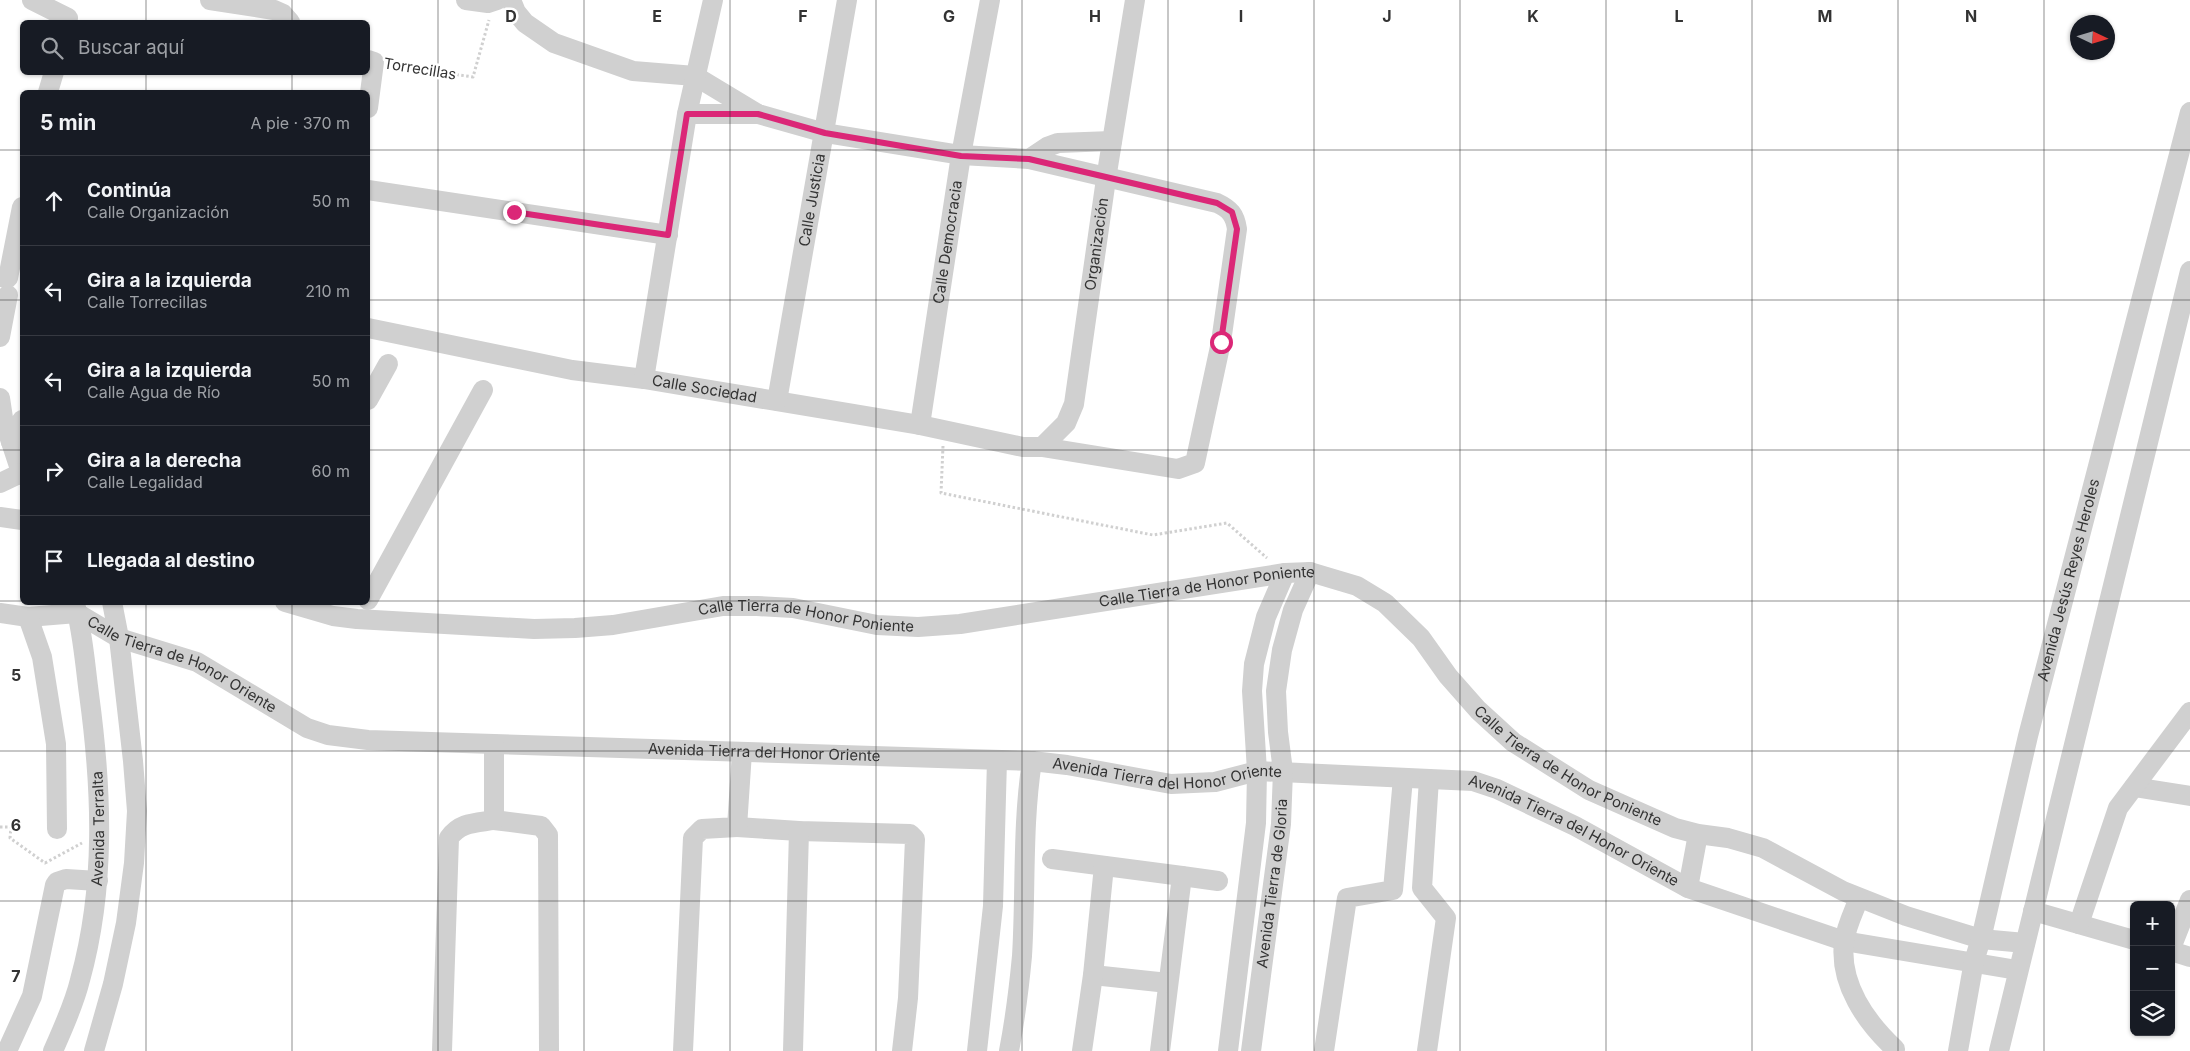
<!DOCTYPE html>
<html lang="es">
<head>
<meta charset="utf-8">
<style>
	:root { --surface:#171b24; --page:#20242c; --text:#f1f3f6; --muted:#9ea1a6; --line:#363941 }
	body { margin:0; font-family:Inter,sans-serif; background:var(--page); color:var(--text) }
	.controls { position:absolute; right:15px; bottom:15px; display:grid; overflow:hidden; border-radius:8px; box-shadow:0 1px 4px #0004 }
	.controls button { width:45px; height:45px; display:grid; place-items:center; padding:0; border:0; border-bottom:1px solid var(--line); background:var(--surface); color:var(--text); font:25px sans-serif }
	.compass { position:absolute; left:2070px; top:15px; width:45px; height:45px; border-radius:50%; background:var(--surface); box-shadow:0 1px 4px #0004; rotate:94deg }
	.stop { position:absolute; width:15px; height:15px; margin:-11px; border:4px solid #db2777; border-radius:50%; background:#fff }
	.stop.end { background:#db2777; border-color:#fff; box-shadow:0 1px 5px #0008 }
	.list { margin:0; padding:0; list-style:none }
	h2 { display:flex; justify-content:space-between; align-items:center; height:65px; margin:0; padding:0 20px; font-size:21px }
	h2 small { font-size:16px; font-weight:400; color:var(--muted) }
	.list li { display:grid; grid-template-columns:32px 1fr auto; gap:15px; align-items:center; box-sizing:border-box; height:90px; padding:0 20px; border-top:1px solid var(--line) }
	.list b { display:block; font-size:19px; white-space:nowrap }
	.list p { margin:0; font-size:16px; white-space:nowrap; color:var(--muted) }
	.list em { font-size:16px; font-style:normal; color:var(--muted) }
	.icon { flex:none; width:28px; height:28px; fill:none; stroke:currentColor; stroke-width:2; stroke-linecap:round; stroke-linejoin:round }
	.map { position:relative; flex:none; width:2190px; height:1051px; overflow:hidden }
	.search { position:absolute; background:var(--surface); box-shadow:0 1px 4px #0004; left:20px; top:20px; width:350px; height:55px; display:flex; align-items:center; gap:12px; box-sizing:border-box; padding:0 18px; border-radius:8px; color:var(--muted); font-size:19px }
	.panel { position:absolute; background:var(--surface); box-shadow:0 1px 4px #0004; left:20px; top:90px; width:350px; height:515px; border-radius:8px }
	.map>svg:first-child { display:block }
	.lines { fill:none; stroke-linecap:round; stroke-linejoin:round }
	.path { stroke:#d0d0d0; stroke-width:3; stroke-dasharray:2.5 2.5; stroke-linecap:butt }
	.minor { stroke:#d0d0d0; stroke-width:20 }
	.route { stroke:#db2777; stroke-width:6 }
	.grid { fill:none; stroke:#333; stroke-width:1; stroke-opacity:0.55 }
	.labels { text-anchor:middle; stroke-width:5; stroke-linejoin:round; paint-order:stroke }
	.street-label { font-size:15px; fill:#333; stroke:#fff }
	.grid-label { font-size:16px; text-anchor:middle; font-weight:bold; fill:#333; stroke:#fff; stroke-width:5; stroke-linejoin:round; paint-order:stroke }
</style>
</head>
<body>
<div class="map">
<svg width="2190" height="1051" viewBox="0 0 2190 1051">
	<rect width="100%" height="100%" fill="#fff"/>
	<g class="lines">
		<path class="path" d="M392 65 473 77 489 20
			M943 446 941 493 1153 535 1227 523 1267 558
			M0 827H11L10 838 45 863 82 843"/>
		<g class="minor">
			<path d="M32 0 68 18"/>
			<path d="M210 0 274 10 283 14 290 22"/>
			<path d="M466 0 488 3 497 0"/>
			<path d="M368 60 374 62 368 108"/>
			<path d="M48 92 54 72"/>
			<path d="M687 114H758"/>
			<path d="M1029 159 1047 147 1058 143 1112 141"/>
			<path d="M368 190 668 235"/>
			<path d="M0 277 8 278 22 207"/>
			<path id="s1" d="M368 328 572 370 644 379 920 425 1023 447H1042L1178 469 1195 463 1221 342 1237 229C1235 215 1230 209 1217 203L1029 159 961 155 825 133 758 114 695 76 633 71 554 43 525 23 516 12 511 0"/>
			<path d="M0 337 8 295"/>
			<path d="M644 379 687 114 713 0"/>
			<path d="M0 398 3 418 22 475"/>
			<path d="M368 400 388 364"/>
			<path id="s2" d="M777 401 847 0"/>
			<path id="s3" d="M920 425 961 155 990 0"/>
			<path d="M11 442 22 420"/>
			<path id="s4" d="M1042 447 1066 423 1074 404 1106 179 1135 0"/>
			<path d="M0 483 21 473"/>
			<path d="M0 517 22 520"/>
			<path d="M368 600 483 390"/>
			<path id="s5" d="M285 602 333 616 357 619 534 629 575 628 613 625 723 606H757L793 608 877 625 918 627 960 624 1285 573 1310 572 1357 586 1385 603 1421 638 1448 676 1478 710 1513 742 1589 790 1675 828 1698 834 1728 838 1763 848 1843 891 1906 916 1981 939 2025 943"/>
			<path id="s6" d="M0 613 28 617 77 613 119 638 197 662 307 728 328 735 368 740 1032 761 1067 765 1171 784 1215 782 1257 771 1473 781 1497 789 1575 826 1688 888 1844 941 2017 970"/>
			<path d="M28 617 42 657 56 744 57 829"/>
			<path d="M2134 787 2190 796"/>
			<path d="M494 820 541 826 548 835 549 1051"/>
			<path d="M737 827 799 831 910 834 915 839 908 998 902 1051"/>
			<path d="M1052 859 1182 876 1160 1051"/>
			<path d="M1182 876 1218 881"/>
			<path d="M1688 888 1698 834"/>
			<path d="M1859 898C1854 911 1846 927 1844 942 1839 984 1866 1022 1895 1049"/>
			<path d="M2033 911 2134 940"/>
			<path d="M2079 924 2118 808 2190 712"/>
			<path d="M2171 948 2190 900"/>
			<path d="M2171 951 2190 957"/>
			<path d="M1093 975 1168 983"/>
			<path d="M7 1051 32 996 55 885 57 882 66 879 98 881"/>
			<path id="s7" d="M53 1051C63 1028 74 1005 80 980 106 886 102 790 89 694 85 665 83 633 75 604"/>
			<path d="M94 1051 113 984 126 923 134 863 137 811 133 761 119 638 112 602"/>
			<path d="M442 1051 449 838C460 822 476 823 494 820V744"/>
			<path d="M683 1051 693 838 702 829 737 827 742 752"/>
			<path d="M793 1051 799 831"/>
			<path d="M977 1051 993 906 997 760"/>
			<path d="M1009 1051C1015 1020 1019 988 1022 956 1026 891 1022 826 1032 761"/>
			<path d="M1082 1051 1093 975 1104 866"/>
			<path d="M1228 1051 1256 823 1257 771 1252 691 1254 664 1266 617 1285 573"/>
			<path id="s8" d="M1251 1051 1281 824 1283 771 1278 732 1276 691 1282 650 1293 610 1310 572"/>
			<path d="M1324 1051 1347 898 1393 890 1403 778"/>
			<path d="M1427 1051 1446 918 1422 888 1429 779"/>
			<path id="s9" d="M1958 1051 1974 961 1981 939 2028 736 2190 112"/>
			<path d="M1999 1051 2190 271"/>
		</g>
	</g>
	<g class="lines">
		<path class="route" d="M514 212 668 235 687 114H758L825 133 961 156 1029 159 1217 203 1232 212 1237 229 1221 342"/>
	</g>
	<path class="grid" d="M146 0V22M292 0V22M438 0V1051M584 0V1051M730 0V1051M876 0V1051M1022 0V1051M1168 0V1051M1314 0V1051M1460 0V1051M1606 0V1051M1752 0V1051M1898 0V1051M2044 0V1051M146 72V92M292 72V92M0 150H22M368 150H2190M0 300H22M368 300H2190M0 450H22M368 450H2190M0 601H22M368 601H2190M146 602V1051M292 602V1051M0 751H2190M0 901H2190"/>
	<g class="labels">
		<g class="street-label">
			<text transform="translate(420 69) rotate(9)" y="5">Torrecillas</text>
			<text dy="5" stroke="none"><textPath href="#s2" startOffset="204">Calle Justicia</textPath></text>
			<text dy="5" stroke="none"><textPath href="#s3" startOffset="185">Calle Democracia</textPath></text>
			<text dy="5" stroke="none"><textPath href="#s4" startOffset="216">Organización</textPath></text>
			<text dy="5" stroke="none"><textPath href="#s1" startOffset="342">Calle Sociedad</textPath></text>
			<text dy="5" stroke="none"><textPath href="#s9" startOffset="484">Avenida Jesús Reyes Heroles</textPath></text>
			<text dy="5" stroke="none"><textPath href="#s5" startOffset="931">Calle Tierra de Honor Poniente</textPath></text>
			<text dy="5" stroke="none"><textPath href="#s5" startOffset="526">Calle Tierra de Honor Poniente</textPath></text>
			<text dy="5" stroke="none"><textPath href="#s6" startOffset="195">Calle Tierra de Honor Oriente</textPath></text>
			<text dy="5" stroke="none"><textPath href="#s6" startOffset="795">Avenida Tierra del Honor Oriente</textPath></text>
			<text dy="5" stroke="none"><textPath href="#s5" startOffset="1366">Calle Tierra de Honor Poniente</textPath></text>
			<text dy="5" stroke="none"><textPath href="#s6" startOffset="1200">Avenida Tierra del Honor Oriente</textPath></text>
			<text dy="5" stroke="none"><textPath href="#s7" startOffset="229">Avenida Terralta</textPath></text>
			<text dy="5" stroke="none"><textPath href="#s6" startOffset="1620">Avenida Tierra del Honor Oriente</textPath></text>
			<text dy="5" stroke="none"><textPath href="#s8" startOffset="169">Avenida Tierra de Gloria</textPath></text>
		</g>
	</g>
	<g class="grid-label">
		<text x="511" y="22">D</text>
		<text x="657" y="22">E</text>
		<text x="803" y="22">F</text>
		<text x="949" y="22">G</text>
		<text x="1095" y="22">H</text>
		<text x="1241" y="22">I</text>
		<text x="1387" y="22">J</text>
		<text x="1533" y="22">K</text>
		<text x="1679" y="22">L</text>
		<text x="1825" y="22">M</text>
		<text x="1971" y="22">N</text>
		<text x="16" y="681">5</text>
		<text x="16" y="831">6</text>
		<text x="16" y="982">7</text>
	</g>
</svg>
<div class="controls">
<button>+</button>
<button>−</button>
<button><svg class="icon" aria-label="layers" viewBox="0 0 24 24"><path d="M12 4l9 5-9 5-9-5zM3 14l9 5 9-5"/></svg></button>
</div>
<svg class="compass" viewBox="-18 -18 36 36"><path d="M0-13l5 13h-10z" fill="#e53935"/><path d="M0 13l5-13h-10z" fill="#9ea1a6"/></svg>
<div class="stop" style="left:1221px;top:342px"></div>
<div class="stop end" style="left:514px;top:212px"></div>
<div class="search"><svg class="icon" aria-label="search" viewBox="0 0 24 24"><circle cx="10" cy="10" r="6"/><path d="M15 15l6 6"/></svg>Buscar aquí</div>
<section class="panel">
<h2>5 min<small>A pie · 370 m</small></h2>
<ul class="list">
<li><svg class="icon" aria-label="ahead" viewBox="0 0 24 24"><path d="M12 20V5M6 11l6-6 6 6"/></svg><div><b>Continúa</b><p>Calle Organización</p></div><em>50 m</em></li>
<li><svg class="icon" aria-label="left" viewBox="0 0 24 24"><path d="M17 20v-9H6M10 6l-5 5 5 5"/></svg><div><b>Gira a la izquierda</b><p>Calle Torrecillas</p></div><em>210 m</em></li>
<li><svg class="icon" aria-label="left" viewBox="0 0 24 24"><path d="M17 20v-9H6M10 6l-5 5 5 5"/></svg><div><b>Gira a la izquierda</b><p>Calle Agua de Río</p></div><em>50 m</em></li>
<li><svg class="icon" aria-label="right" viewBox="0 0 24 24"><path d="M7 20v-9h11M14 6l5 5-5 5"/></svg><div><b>Gira a la derecha</b><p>Calle Legalidad</p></div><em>60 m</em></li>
<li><svg class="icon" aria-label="arrive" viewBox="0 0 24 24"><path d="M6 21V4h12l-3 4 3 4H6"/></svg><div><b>Llegada al destino</b></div></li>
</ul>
</section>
</div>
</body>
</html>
